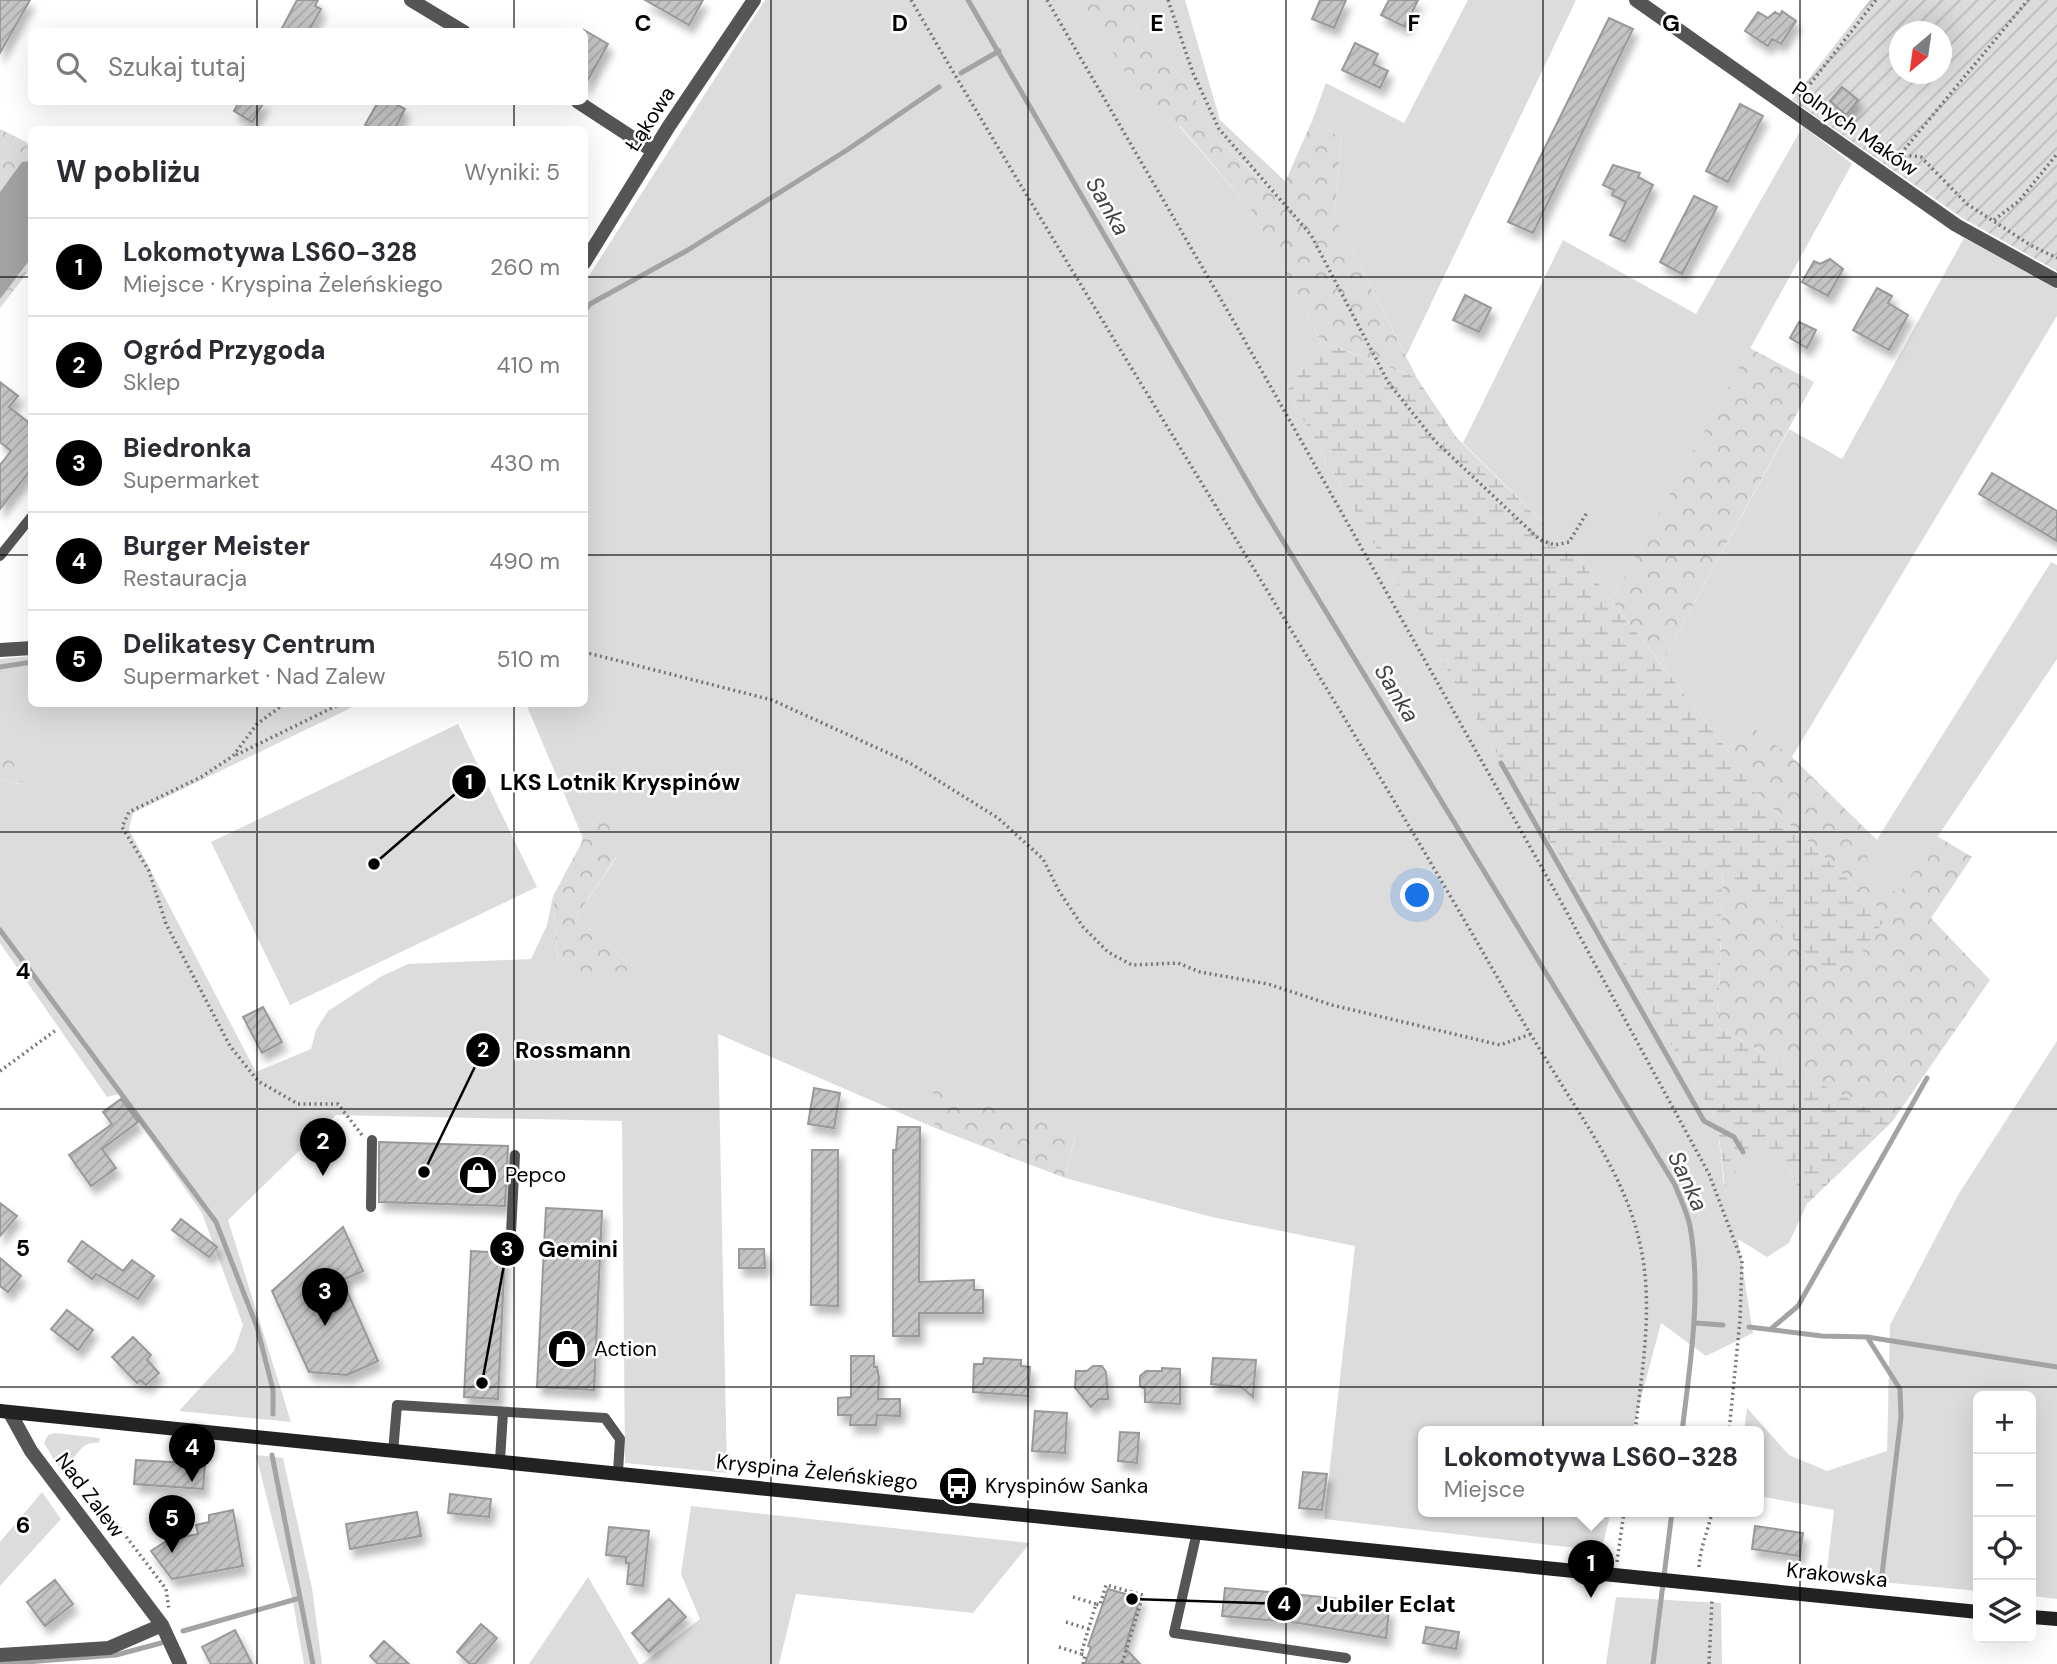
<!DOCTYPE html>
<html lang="pl">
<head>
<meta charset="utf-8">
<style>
	:root { --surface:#fff; --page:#f2f2f3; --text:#2b2b33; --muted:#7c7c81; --line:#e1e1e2; --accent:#000 }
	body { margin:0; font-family:"DM Sans",sans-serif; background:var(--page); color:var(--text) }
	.controls { position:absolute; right:21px; bottom:21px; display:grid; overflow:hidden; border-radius:10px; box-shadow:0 7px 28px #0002 }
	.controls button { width:63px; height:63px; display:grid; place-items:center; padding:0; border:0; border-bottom:2px solid var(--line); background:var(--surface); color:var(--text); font:35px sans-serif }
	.compass { position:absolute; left:1889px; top:21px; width:63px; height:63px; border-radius:50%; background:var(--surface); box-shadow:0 7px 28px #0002; rotate:209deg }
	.you { position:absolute; left:1418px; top:896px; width:24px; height:24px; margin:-18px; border:5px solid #fff; border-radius:50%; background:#1a73e8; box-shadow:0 0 0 10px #1a73e833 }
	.badge { display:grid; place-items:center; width:46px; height:46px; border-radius:50%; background:var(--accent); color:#fff; font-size:23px; font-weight:700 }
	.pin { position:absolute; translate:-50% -58px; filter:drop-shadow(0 2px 4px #0008) }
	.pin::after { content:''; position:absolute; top:37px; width:24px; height:21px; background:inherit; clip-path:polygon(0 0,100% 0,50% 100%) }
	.popup { position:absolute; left:1418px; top:1426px; width:346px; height:91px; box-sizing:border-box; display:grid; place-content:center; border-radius:10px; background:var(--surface); filter:drop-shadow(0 2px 5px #0005); font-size:23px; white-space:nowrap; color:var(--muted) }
	.popup b { font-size:26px; color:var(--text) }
	.popup::after { content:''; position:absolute; left:50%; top:100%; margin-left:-14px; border:14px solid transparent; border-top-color:var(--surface) }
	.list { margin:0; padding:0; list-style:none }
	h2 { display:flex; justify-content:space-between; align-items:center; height:91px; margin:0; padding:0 28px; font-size:30px }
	h2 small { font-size:23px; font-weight:400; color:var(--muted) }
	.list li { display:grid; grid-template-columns:46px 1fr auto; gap:21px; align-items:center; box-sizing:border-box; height:98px; padding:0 28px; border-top:2px solid var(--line) }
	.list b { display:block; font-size:26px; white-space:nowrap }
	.list p { margin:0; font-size:23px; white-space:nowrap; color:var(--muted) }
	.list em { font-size:23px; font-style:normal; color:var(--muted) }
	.icon { flex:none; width:38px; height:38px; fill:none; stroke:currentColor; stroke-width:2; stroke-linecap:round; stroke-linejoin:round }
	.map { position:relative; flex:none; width:2057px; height:1664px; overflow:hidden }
	.search { position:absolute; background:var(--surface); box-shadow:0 7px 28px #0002; left:28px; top:28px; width:560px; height:77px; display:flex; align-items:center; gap:18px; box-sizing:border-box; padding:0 24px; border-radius:10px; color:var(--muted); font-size:26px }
	.panel { position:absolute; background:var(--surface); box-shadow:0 7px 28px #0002; left:28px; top:126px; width:560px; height:581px; border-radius:10px }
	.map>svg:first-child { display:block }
	.grass { fill:#dcdcdc }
	.forest { fill:url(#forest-crowns) }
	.wetland { fill:url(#wetland-marsh) }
	.garden { fill:url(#garden-furrows); fill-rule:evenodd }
	.water { fill:#a3a3a3 }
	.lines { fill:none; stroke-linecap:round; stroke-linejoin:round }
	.stream { stroke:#a3a3a3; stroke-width:5 }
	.building { fill:url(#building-hatch); stroke:#999; stroke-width:2; filter:url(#shadow) }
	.path { stroke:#777; stroke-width:3.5; stroke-dasharray:2 3.5; stroke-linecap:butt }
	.lane { stroke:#555; stroke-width:10 }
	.street { stroke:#555; stroke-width:14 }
	.secondary { stroke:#222; stroke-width:14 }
	.grid { fill:none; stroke:#000; stroke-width:2; stroke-opacity:0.55 }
	.labels { text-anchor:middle; stroke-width:5; stroke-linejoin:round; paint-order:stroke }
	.street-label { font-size:21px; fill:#000; stroke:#fff }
	.poi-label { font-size:21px; fill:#000; stroke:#fff; text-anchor:start }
	.water-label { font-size:23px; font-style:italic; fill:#444; stroke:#fff }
	.grid-label { font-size:23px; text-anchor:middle; font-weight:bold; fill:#000; stroke:#fff; stroke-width:5; stroke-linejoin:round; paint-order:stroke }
	.leader { fill:none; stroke:#000; stroke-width:2.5 }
	.callout-dot { fill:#000; stroke:#fff; stroke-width:2.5 }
	.mark-label { font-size:21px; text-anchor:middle; font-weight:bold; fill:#fff }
	.callout-label { font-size:23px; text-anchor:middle; font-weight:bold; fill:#000; stroke:#fff; stroke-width:5; stroke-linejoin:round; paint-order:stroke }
</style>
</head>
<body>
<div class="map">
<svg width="2057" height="1664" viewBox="0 0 2057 1664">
	<defs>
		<pattern id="forest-crowns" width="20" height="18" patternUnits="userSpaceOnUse" patternTransform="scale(1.75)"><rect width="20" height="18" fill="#dcdcdc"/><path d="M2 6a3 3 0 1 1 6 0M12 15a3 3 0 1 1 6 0" fill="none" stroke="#bbb"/></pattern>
		<pattern id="wetland-marsh" width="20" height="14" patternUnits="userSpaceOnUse" patternTransform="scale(1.75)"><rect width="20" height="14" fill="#dcdcdc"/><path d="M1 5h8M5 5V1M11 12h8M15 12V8" fill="none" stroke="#bbb"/></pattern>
		<pattern id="garden-furrows" width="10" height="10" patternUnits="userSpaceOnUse" patternTransform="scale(1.75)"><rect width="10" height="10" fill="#dcdcdc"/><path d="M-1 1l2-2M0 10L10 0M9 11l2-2" fill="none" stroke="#bbb"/></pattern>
		<pattern id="building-hatch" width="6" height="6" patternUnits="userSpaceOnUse" patternTransform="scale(1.75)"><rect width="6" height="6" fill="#c4c4c4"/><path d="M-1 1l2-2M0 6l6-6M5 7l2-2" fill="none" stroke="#a7a7a7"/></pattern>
		<filter id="shadow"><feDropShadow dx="4.5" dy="8" stdDeviation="3.5" flood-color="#0004"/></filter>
	</defs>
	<rect width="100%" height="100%" fill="#fff"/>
	<path class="grass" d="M765 0H1081L1160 128 1179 126 1249 207 1321 341 1287 391 1413 613 1717 1121 1724 1185 1758 1142 1788 1168 1807 1204 1789 1243 1767 1257 1738 1239 1753 1333 1706 1356 1661 1323 1632 1432H1423V1512H1611L1601 1551 1324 1519 1355 1246 1212 1217 1065 1178 1075 1136 934 1089 935 1128 718 1034 727 1473 625 1463 622 1121 336 1115 228 1220 291 1422 179 1411 234 1351 243 1325 202 1213 119 1094 107 1097 0 943V780L21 784 0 732V659L31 656 32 704H359L133 813 129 829 256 1072 311 1049 316 1030 328 1011 382 976 408 964 531 959 547 925 553 896 558 964 632 966 576 917 616 858 601 814 582 836 526 704H584L585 282Z
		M1145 0H1185L1220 120 1286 182 1280 196 1219 141 1185 81 1136 28Z
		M1468 0H1576L1406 356 1334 215 1342 138 1312 121 1326 83 1404 123Z
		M1803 126 1852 164 1611 600 1576 555 1463 443 1563 240 1696 314Z
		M1964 238 2057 289V316L1792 757 1751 726 1727 749 1661 664 1789 429 1842 459Z
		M2051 562 2057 565V659L1899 894 1875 880 1866 857Z
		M458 724 537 887 290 1005 211 842Z
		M2057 1041V1599L2031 1596V1396H1978V1591L1826 1577 1834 1510 1759 1496V1432H1744L1747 1408 1789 1455 1827 1471 1887 1451 1890 1325 1958 1195Z
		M55 1433 100 1438 99 1443C78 1441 78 1460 62 1468L58 1466 44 1443 48 1435Z
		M256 1455 283 1458 312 1588 322 1664H304L293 1602Z
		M42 1492 61 1519 0 1586V1542Z
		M691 1506 1030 1543 973 1613 796 1594 779 1664H642L700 1619 681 1574Z
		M588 1577 639 1664H529Z
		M1616 1597 1721 1603 1722 1664H1606Z"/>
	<path class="forest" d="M1081 0H1145L1136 28 1185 81 1219 141 1279 196 1312 121 1342 138 1334 215 1417 378 1321 341 1249 207 1180 126 1160 129Z
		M0 129 32 145 31 268 0 308Z
		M1750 348 1814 382 1661 664 1611 600Z
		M1751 726 1792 757 1877 840 1867 857 1876 880 1899 894 1937 836 1972 857 1931 918 1990 980 1892 1122 1718 1028 1723 866 1826 972 1887 916 1752 789 1727 749Z
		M0 732 22 784 0 780Z
		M601 814 611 817 616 857 576 917 632 966 625 987 558 964 553 896 582 842V836Z
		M933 1089 998 1106 1075 1135 1065 1178 935 1128Z"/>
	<path class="wetland" d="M1321 341 1417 378 1456 437 1576 555 1727 749 1752 789 1887 916 1856 961 1826 973 1723 867 1718 1028 1892 1122 1807 1204 1788 1168 1758 1142 1725 1186 1717 1121 1413 613 1287 391Z"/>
	<path class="garden" d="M1870 0H2057V271L1964 219 1792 100ZM1899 32H1941V74H1899Z"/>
	<path class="water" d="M31 161V258L0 299V192L22 162Z"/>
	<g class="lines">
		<path class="stream" d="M968 0 1258 500 1675 1185C1680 1198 1687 1212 1690 1226 1702 1294 1690 1364 1682 1432
			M961 73 999 51
			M584 312 590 304 688 250 847 150 939 87
			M0 667 32 662
			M1501 763 1704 1121 1734 1137 1743 1152
			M0 930 216 1222 257 1327 273 1390V1414
			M1695 1323 1723 1325
			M1749 1327 1822 1336 1867 1337 1900 1389 1901 1417 1881 1583
			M1772 1328 1798 1306 1927 1078
			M1867 1337 2057 1367
			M272 1455 313 1664
			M183 1631 300 1598
			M0 1664 116 1655 161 1643
			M1653 1664 1672 1512"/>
	</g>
	<path class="building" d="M0 0H30L0 53Z
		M297 0H318L315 6 321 9 308 32H280Z
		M645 0H703L689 25Z
		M1320 0H1346L1334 28 1312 19Z
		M1389 0H1418L1405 27 1381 15Z
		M1782 11 1796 21 1781 44 1772 39 1768 46 1745 31 1758 12 1768 18 1775 12 1780 15Z
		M1609 18 1633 29 1533 233 1508 222Z
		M584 30 608 44 584 87Z
		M1355 43 1378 54 1373 64 1388 71 1380 88 1342 70Z
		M1842 87 1858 100 1846 115 1830 101Z
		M239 102H264L252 122 234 111Z
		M378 102H392L405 109 394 130H373L365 125Z
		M1740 104 1763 116 1728 182 1706 171Z
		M1613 165 1640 173 1638 177 1653 185 1625 242 1610 235 1626 202 1612 195 1614 190 1603 185Z
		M1694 196 1717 207 1682 274 1660 262Z
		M1830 259 1843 269 1828 296 1802 282 1814 261 1820 264Z
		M1877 288 1892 296 1888 303 1908 315 1889 350 1853 330Z
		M1465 295 1491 308 1479 332 1453 320Z
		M1799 322 1816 330 1807 348 1790 338Z
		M0 382 18 396 9 407 32 425V468L0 509V465L11 451 0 442Z
		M1992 473 2057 511V541L1979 494Z
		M263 1007 282 1042 262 1053 243 1017Z
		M814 1088 840 1093 834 1128 808 1124Z
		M121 1099 138 1122 102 1149 116 1168 91 1186 69 1155 112 1124 103 1112Z
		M898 1127H920L919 1282 974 1280V1290H983V1313H919V1336H893V1150H896Z
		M379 1142 508 1146 505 1206 379 1202Z
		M812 1150H838V1306L811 1305Z
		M0 1203 17 1216 0 1236Z
		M546 1208 602 1211 594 1390 537 1387Z
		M181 1219 217 1247 209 1257 172 1230Z
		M343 1227 363 1271 342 1280 378 1361 347 1375 309 1372 272 1291Z
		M82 1241 123 1271 132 1260 154 1276 138 1299 96 1274 92 1279 68 1261Z
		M739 1249H764L765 1268H739Z
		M471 1251 505 1253 498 1399 464 1397Z
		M0 1258 21 1276 8 1292 0 1286Z
		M67 1310 93 1330 78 1350 51 1329Z
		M133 1337 151 1355 147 1360 159 1373 146 1385 140 1380 137 1383 112 1357Z
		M851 1356H874V1367H877L879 1378 878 1399H900V1416L877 1415 876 1425H850L851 1415H838V1398L851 1397Z
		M984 1358 1021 1360V1366L1030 1367 1028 1396 973 1392 974 1364H983Z
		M1213 1358 1256 1360 1253 1397 1241 1387 1211 1384Z
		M1093 1366H1102L1106 1372 1108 1399H1099L1091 1407 1075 1388 1076 1371H1087Z
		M1162 1368 1180 1369V1404L1145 1402V1389L1140 1386V1376L1146 1371H1162Z
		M1035 1411 1067 1413 1065 1453 1032 1451Z
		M1120 1432 1139 1433 1137 1463 1118 1461Z
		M136 1460 205 1464 203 1489 134 1484Z
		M1303 1472 1327 1474 1322 1510 1299 1508Z
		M450 1494 491 1499 489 1517 448 1513Z
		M233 1510 243 1566 172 1579 151 1551 168 1540 198 1534 196 1525 209 1522V1515Z
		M417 1512 421 1536 350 1549 346 1524Z
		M1755 1526 1803 1533 1800 1556 1752 1549Z
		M609 1527 649 1531 643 1586 627 1584 629 1563H626V1557L606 1555Z
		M55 1580 73 1604 45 1626 27 1602Z
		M1225 1588 1333 1598 1343 1600V1603L1389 1610 1386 1638 1299 1623 1222 1616Z
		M1108 1589 1140 1598 1125 1648 1140 1664H1085L1091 1647 1088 1646Z
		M669 1599 686 1617 649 1652 632 1633Z
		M481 1624 497 1638 475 1664H470L457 1652Z
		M1426 1627 1459 1632 1456 1649 1423 1643Z
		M235 1630 252 1664H211L202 1647Z
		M384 1641 409 1664H378L370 1656Z"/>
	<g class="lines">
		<path class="path" d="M911 0C1093 312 1287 616 1469 928 1496 975 1523 1023 1552 1069 1586 1125 1626 1179 1640 1244 1654 1305 1642 1370 1635 1432
			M1047 0 1237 327 1560 900 1709 1174 1742 1261 1740 1320 1729 1432
			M1168 0 1193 73 1219 129 1311 235 1388 382 1435 441 1540 540 1555 545 1569 542 1588 511
			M1800 97 1876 0
			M1904 155 1921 157 1967 204 2032 246 2057 258
			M1894 162 2028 0
			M1994 220 2019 201 2057 154
			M584 652 772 700 910 763 998 818 1043 859 1059 891 1083 927 1108 952 1132 965 1178 963 1200 972 1268 984 1332 1005 1500 1045 1531 1034
			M284 704 257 724 233 756 201 777 129 812 122 827 149 871 166 924 230 1046 258 1081 298 1104H338L362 1135
			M236 755 340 704
			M0 1071 56 1030
			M101 1520 109 1514 166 1589 169 1610
			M1617 1562 1624 1512
			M1699 1567C1700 1548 1708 1531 1712 1512
			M1073 1597 1096 1604
			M1066 1622 1092 1630
			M1059 1647 1081 1654
			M1083 1664 1085 1655 1081 1654 1096 1604 1100 1605 1106 1585 1143 1595 1122 1664
			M1709 1664 1712 1600"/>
		<path class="lane" d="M0 556 32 516
			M371 1207 372 1140
			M511 1233 515 1155
			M393 1452 397 1405 605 1418 620 1439 618 1472
			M500 1460 503 1413
			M1197 1532 1174 1633 1346 1658"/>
		<path class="street" d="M411 0 464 32
			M1636 0 1956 225 2057 281
			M578 102 653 151
			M584 263 669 126 754 0
			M0 650 32 648
			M10 1413 31 1451 162 1625 180 1664
			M0 1655 109 1648 162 1625"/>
		<path class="secondary" d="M0 1411 1978 1612
			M2031 1617 2057 1619"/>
	</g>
	<path class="grid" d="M257 0V32M514 0V32M771 0V1664M1028 0V1664M1286 0V1664M1543 0V1664M1800 0V1664M257 102V130M514 102V130M0 277H32M584 277H2057M0 555H32M584 555H2057M257 704V1664M514 704V1664M0 832H2057M0 1109H2057M0 1387H2057"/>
	<defs>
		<g id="shop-disc" transform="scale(2.0125)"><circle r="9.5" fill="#000" stroke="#fff"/><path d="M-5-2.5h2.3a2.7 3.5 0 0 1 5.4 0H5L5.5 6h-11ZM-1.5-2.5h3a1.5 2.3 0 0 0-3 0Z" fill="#fff"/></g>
		<g id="bus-disc" transform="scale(2.0125)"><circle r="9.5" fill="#000" stroke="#fff"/><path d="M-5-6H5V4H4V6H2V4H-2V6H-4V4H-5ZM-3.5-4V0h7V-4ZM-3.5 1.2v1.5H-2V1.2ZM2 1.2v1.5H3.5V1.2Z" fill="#fff"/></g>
	</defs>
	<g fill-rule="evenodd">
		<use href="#shop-disc" x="478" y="1175"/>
		<use href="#shop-disc" x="567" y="1349"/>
		<use href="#bus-disc" x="958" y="1486"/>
	</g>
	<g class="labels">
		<g class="street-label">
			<text transform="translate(650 119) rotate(-57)" y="7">Łąkowa</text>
			<text transform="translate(1855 129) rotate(35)" y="7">Polnych Maków</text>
			<text transform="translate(817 1472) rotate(6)" y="7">Kryspina Żeleńskiego</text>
			<text transform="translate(90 1495) rotate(53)" y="7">Nad Zalew</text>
			<text transform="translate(1837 1575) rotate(6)" y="7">Krakowska</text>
		</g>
		<g class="poi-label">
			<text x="505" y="1182">Pepco</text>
			<text x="594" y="1356">Action</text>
			<text x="985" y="1493">Kryspinów Sanka</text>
		</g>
		<g class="water-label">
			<text transform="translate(1108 206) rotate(60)" y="8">Sanka</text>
			<text transform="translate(1397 693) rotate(59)" y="8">Sanka</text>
			<text transform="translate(1688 1181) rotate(65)" y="8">Sanka</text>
		</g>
	</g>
	<g class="grid-label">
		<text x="643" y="31">C</text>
		<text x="900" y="31">D</text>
		<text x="1157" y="31">E</text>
		<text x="1414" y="31">F</text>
		<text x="1671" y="31">G</text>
		<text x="23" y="979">4</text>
		<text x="23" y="1256">5</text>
		<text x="23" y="1533">6</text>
	</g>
	<path class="leader" d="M374 864L469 782M424 1172L483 1050M482 1383L507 1249M1132 1599L1284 1604"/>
	<g class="callout-dot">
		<circle cx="374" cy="864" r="7"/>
		<circle cx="424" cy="1172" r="7"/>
		<circle cx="482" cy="1383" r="7"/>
		<circle cx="1132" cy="1599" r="7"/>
		<circle cx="469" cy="782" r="18"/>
		<circle cx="483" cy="1050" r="18"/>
		<circle cx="507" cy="1249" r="18"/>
		<circle cx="1284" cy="1604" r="18"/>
	</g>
	<g class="mark-label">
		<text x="469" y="789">1</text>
		<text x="483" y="1057">2</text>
		<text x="507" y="1256">3</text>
		<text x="1284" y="1611">4</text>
	</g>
	<g class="callout-label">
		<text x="620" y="790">LKS Lotnik Kryspinów</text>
		<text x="573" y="1058">Rossmann</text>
		<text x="578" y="1257">Gemini</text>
		<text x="1386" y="1612">Jubiler Eclat</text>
	</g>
</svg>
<div class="controls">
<button>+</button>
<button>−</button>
<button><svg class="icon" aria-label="locate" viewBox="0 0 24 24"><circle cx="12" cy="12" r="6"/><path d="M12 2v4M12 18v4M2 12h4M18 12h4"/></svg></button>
<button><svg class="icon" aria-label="layers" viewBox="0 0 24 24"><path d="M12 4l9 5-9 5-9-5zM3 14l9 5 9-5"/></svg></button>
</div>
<svg class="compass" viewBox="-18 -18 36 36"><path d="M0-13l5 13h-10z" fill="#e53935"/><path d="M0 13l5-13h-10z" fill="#7c7c81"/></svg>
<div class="you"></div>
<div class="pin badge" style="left:1591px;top:1598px">1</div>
<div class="popup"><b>Lokomotywa LS60-328</b>Miejsce</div>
<div class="pin badge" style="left:323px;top:1176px">2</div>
<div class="pin badge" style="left:325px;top:1326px">3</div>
<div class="pin badge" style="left:192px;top:1482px">4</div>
<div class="pin badge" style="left:172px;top:1553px">5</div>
<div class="search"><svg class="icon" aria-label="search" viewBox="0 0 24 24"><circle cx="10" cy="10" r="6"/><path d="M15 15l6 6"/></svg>Szukaj tutaj</div>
<section class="panel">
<h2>W pobliżu<small>Wyniki: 5</small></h2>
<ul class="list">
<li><span class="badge">1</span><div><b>Lokomotywa LS60-328</b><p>Miejsce · Kryspina Żeleńskiego</p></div><em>260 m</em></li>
<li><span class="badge">2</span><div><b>Ogród Przygoda</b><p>Sklep</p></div><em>410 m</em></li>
<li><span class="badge">3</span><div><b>Biedronka</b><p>Supermarket</p></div><em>430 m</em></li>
<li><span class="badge">4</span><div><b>Burger Meister</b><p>Restauracja</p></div><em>490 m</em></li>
<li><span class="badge">5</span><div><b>Delikatesy Centrum</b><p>Supermarket · Nad Zalew</p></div><em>510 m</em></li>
</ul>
</section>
</div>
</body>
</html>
